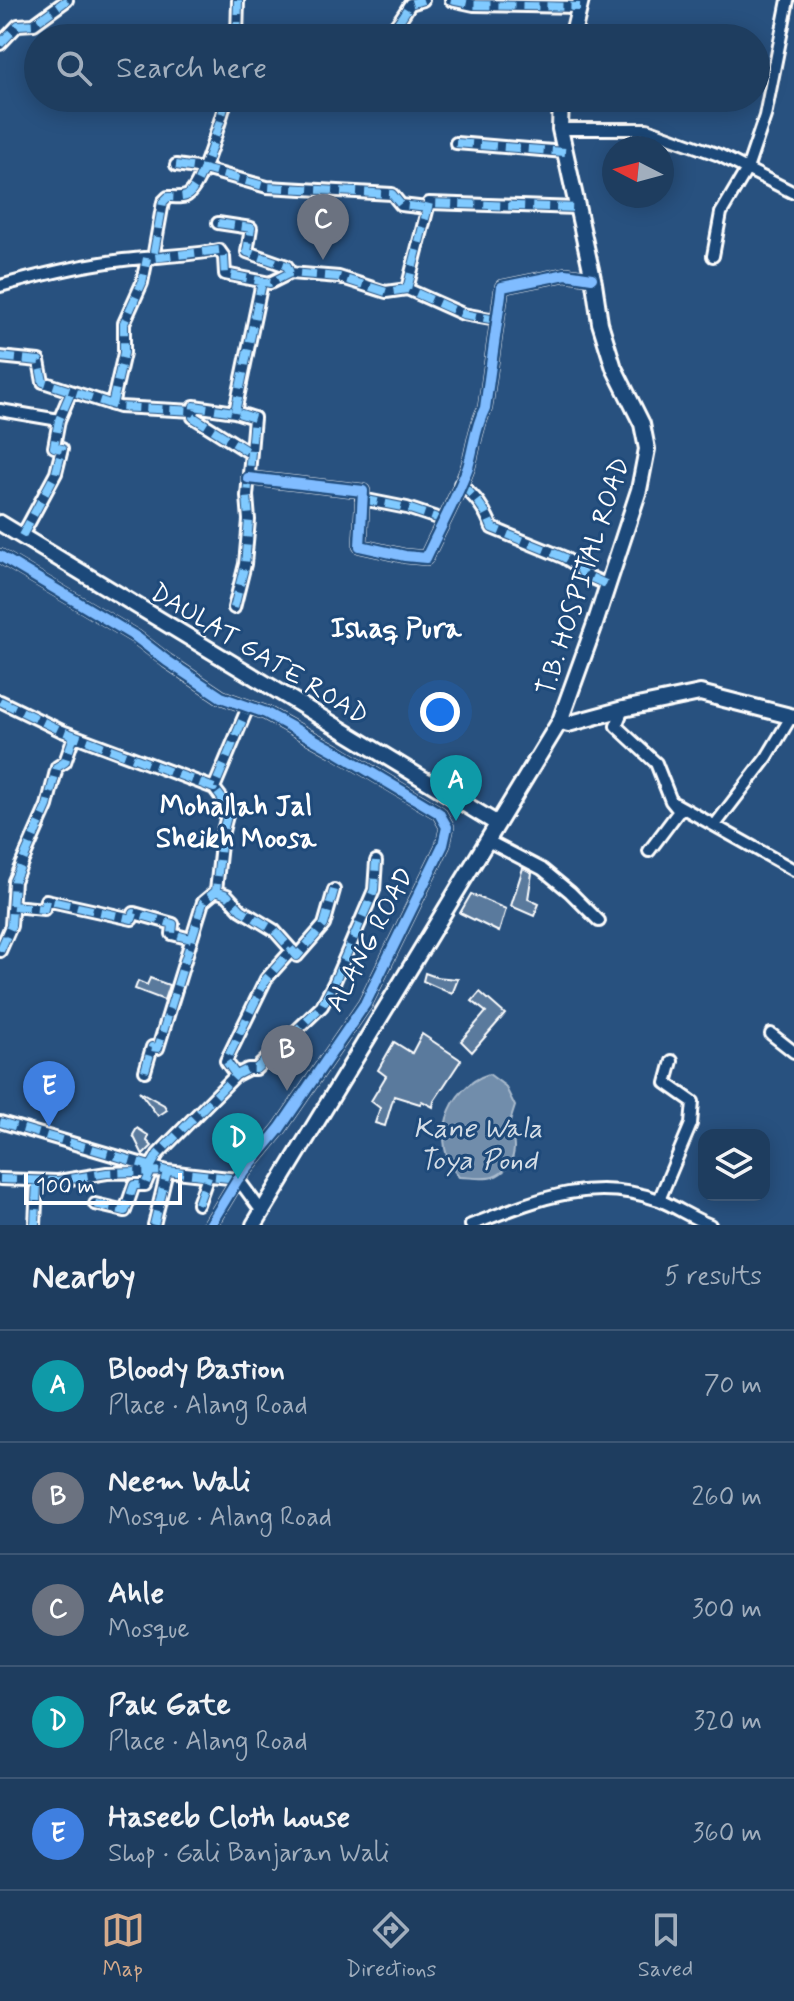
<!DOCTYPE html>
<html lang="en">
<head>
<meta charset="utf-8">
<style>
	:root { --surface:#1e3d5f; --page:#264465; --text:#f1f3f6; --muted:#a1aebd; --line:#3c5674; --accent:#d6ab8b }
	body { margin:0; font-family:Mynerve,sans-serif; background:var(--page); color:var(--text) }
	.controls { position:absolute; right:24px; bottom:24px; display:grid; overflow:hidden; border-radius:16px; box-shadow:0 4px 20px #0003 }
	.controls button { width:72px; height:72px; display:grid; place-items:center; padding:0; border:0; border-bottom:2px solid var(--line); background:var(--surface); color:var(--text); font:40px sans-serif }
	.compass { position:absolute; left:602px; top:136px; width:72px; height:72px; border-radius:50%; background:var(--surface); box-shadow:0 4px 20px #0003; rotate:276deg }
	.scale { position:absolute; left:24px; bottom:20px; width:158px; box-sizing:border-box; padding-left:8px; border:4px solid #fff; border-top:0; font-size:22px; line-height:28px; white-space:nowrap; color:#fff; -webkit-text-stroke:6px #1f4a7a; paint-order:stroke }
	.you { position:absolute; left:440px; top:712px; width:28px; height:28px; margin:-20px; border:6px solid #fff; border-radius:50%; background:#1a73e8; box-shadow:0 0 0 12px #1a73e833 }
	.badge { display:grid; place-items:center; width:52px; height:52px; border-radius:50%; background:var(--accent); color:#fff; font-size:26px; font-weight:700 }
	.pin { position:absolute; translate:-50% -66px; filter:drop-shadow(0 2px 4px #0008) }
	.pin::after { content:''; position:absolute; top:42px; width:28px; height:24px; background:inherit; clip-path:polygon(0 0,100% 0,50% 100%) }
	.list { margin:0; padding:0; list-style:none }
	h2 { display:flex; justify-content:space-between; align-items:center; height:104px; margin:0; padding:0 32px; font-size:34px }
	h2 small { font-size:26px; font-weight:400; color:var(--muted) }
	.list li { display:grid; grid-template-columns:52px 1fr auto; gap:24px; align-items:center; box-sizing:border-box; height:112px; padding:0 32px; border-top:2px solid var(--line) }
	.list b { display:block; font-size:30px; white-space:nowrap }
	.list p { margin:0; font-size:26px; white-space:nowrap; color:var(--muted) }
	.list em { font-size:26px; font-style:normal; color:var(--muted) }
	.icon { flex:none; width:44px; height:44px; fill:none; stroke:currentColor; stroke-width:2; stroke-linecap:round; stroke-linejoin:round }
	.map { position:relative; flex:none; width:794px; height:1225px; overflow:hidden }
	.search { position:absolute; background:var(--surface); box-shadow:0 4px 20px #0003; left:24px; right:24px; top:24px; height:88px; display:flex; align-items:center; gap:20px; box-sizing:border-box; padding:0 28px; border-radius:44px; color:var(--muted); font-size:30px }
	.sheet { height:664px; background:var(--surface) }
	nav { display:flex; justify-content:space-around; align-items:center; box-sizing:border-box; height:112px; border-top:2px solid var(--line); background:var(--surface); font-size:22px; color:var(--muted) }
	nav a { display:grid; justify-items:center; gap:4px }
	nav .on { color:var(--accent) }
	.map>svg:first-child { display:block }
	.water { fill:#718dab; stroke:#aabbcd; stroke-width:2 }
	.building { fill:#5a7a9d; stroke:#fff; stroke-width:2 }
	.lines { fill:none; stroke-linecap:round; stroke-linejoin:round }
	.street-casing { stroke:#fff; stroke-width:16 }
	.secondary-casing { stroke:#fff; stroke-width:20 }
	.street { stroke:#1f4a7a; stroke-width:10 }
	.secondary { stroke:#1f4a7a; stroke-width:14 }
	.quiet { stroke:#80caff; stroke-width:8; stroke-dasharray:16 8; stroke-linecap:butt }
	.cycleway-casing { stroke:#1f4a7a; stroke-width:15 }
	.cycleway { stroke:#80bcff; stroke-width:10 }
	.labels { text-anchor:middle; stroke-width:6; stroke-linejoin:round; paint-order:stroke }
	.street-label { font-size:26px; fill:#fff; stroke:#1f4a7a }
	.neighbourhood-label { font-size:28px; font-weight:bold; fill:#fff; stroke:#1f4a7a }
	.water-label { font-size:28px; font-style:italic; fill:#d4dde6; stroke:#1f4a7a }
</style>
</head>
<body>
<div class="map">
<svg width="794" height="1225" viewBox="0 0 794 1225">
	<rect width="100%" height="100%" fill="#28517f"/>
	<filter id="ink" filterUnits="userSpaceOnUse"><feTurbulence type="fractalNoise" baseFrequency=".0125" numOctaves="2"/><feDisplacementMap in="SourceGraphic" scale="16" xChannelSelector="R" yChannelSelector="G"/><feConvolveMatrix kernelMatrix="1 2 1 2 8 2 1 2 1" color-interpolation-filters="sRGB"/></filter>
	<g filter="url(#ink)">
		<path class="water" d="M489 1074 505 1086 515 1106 508 1128C519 1145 515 1169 493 1177 484 1180 469 1177 459 1177 429 1144 447 1087 489 1074Z"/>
		<path class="building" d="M523 868 532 873 528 899 539 904 534 916 511 906Z
			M471 894 506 909 499 932 460 913Z
			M425 973 436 977 458 979 452 994 423 981Z
			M150 978 169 985 164 1000 135 989 138 981 147 985Z
			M480 992 505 1014 472 1052 461 1041 486 1012 472 1001Z
			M422 1034 461 1060 434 1101 433 1107 422 1101 420 1104 394 1096 385 1126 375 1123 380 1108 371 1101 386 1076 378 1070 394 1042 412 1053Z
			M139 1091 164 1105 167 1110 158 1116Z
			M137 1128 149 1136 147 1141 152 1146 143 1155 133 1135Z"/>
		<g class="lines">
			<g class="street-casing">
				<path id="street" d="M451 0 474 5 580 7
					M237 38 238 0
					M380 38C394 31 402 17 410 4L423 0
					M0 44 18 25 34 24 67 0
					M560 129H647L719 155 792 192
					M456 143 565 152
					M176 165 204 169 267 187 392 194 401 205 427 208
					M218 223 251 228 247 252 287 266 290 273
					M713 256 721 213 747 169 765 116 788 0
					M153 258 163 202 168 197C173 197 181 198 186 196 202 189 221 116 227 98
					M0 286C36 276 72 267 108 262 145 256 182 257 219 250L224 257 225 274 270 283 290 273 339 277 386 292 407 289 463 314 496 320
					M407 289 429 203 577 208
					M0 357 39 361 43 382 119 407 194 411
					M112 405 124 353V323L142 283 147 258
					M0 410 59 420
					M235 412 262 282
					M248 478 363 491 360 546 405 556 426 558C439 529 457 498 468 467 474 447 475 427 485 408L502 287 566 274 592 278
					M460 484C476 497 485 509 492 528L563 557 579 567 583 574 608 585
					M362 499 407 508 443 520
					M22 536 56 473 62 449 54 447 59 420 71 392
					M0 556 136 637 167 661 221 697 266 713 335 751 439 813 447 827 443 845 365 1004 280 1128 238 1179 210 1225
					M234 608 245 564 249 520 247 496 254 418 235 412 194 406 193 417 250 453
					M0 701 62 731 214 788 248 707
					M623 709 616 726 656 763 671 801 679 811 649 851
					M676 804 794 870
					M715 825 767 757 791 717
					M486 840 542 869 570 892 599 921
					M216 891 227 895 241 910 274 930 297 956 324 925 334 890
					M13 906 44 909 46 900 132 919 134 913 173 924 172 934 191 939
					M0 951 11 926 14 881 47 806 57 767 65 762 74 736
					M771 1034 794 1052
					M145 1071 152 1047 158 1048 203 902 216 891 222 835 229 808 214 788
					M236 1075 226 1061 266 979 292 950
					M0 1122 167 1171 154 1225
					M151 1166 158 1154 236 1075 248 1069H256L322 1006 334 983 374 890 376 861
					M0 1179 58 1181 107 1173 167 1171 238 1179 263 1213
					M659 1200 691 1124 693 1102 666 1083 672 1061
					M95 1204 125 1211 134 1185H145L150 1173
					M198 1204 208 1176
					M35 1225 37 1181
					M471 1225C533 1201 591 1175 659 1200 676 1207 692 1218 710 1225"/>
			</g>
			<g class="secondary-casing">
				<path id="secondary" d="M572 38 581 0
					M0 523 496 823
					M560 721 568 724 623 709 700 693 794 717
					M254 1225 560 721 595 624 639 490 647 449 642 424 614 368 600 323 594 283 560 129 561 98"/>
			</g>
			<use href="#street" class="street"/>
			<use href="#secondary" class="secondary"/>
			<path class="quiet" d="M451 0 474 5 580 7
				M237 38 238 0
				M380 38C394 31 402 17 410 4L423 0
				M0 44 18 25 34 24 67 0
				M227 98C221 116 202 189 186 196 181 198 173 197 168 197L163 202 153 258 219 250 224 257 225 274 270 283 290 273 339 277 386 292 407 289 463 314 496 320
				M456 143 565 152
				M176 165 204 169 267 187 392 194 401 205 427 208
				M218 223 251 228 247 252 287 266 290 273
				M407 289 429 203 577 208
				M0 357 39 361 43 382 119 407 194 411
				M112 405 124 353V323L142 283 147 258
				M235 412 262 282
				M460 484C476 497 485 509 492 528L563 557 579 567 583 574 608 585
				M362 499 407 508 443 520
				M22 536 56 473 62 449 54 447 59 420 71 392
				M234 608 245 564 249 520 247 496 254 418 235 412 194 406 193 417 250 453
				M0 701 62 731 214 788 248 707
				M216 891 227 895 241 910 274 930 297 956 324 925 334 890
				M13 906 44 909 46 900 132 919 134 913 173 924 172 934 191 939
				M0 951 11 926 14 881 47 806 57 767 65 762 74 736
				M145 1071 152 1047 158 1048 203 902 216 891 222 835 229 808 214 788
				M236 1075 226 1061 266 979 292 950
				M0 1122 167 1171 154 1225
				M151 1166 158 1154 236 1075 248 1069H256L322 1006 334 983 374 890 376 861
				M0 1179 58 1181 107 1173 167 1171 238 1179
				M95 1204 125 1211 134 1185H145L150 1173
				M198 1204 208 1176
				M35 1225 37 1181"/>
			<g class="cycleway-casing">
				<path id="cycleway" d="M248 478 363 491 360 546 405 556 426 558C439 529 457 498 468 467 474 447 475 427 485 408L502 287 566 274 592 278
					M0 556 136 637 167 661 221 697 266 713 335 751 439 813 447 827 443 845 365 1004 280 1128 238 1179 210 1225"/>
			</g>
			<use href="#cycleway" class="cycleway"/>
		</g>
	</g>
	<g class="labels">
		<g class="street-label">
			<text transform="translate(582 576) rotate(-72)" y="9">T.B. HOSPITAL ROAD</text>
			<text transform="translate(260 653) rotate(31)" y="9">DAULAT GATE ROAD</text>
			<text transform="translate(369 939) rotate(-62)" y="9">ALANG ROAD</text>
		</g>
		<g class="neighbourhood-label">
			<text x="396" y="637">Ishaq Pura</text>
			<text x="236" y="815">Mohallah Jal<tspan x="236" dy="32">Sheikh Moosa</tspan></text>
		</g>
		<g class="water-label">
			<text x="478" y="1137">Kane Wala<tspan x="478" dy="32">Toya Pond</tspan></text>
		</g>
	</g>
</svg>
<div class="controls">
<button><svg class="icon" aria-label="layers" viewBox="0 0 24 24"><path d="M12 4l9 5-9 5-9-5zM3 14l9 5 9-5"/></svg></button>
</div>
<svg class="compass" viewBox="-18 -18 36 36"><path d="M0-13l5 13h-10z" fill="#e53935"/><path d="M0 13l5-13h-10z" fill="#a1aebd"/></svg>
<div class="scale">100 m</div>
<div class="you"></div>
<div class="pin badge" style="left:456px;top:821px;background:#0f9aa8">A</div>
<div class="pin badge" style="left:287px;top:1091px;background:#6b7280">B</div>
<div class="pin badge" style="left:323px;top:260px;background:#6b7280">C</div>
<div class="pin badge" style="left:238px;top:1179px;background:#0f9aa8">D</div>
<div class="pin badge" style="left:49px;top:1127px;background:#3f7fe0">E</div>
<div class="search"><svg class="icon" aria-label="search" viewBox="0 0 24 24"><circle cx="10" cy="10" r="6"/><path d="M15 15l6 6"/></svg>Search here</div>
</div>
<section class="sheet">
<h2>Nearby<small>5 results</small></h2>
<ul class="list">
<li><span class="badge" style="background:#0f9aa8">A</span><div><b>Bloody Bastion</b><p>Place · Alang Road</p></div><em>70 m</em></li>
<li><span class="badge" style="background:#6b7280">B</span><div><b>Neem Wali</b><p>Mosque · Alang Road</p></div><em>260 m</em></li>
<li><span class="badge" style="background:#6b7280">C</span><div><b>Ahle</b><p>Mosque</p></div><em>300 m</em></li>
<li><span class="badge" style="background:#0f9aa8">D</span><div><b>Pak Gate</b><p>Place · Alang Road</p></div><em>320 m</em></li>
<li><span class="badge" style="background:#3f7fe0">E</span><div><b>Haseeb Cloth house</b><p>Shop · Gali Banjaran Wali</p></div><em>360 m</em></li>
</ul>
</section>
<nav>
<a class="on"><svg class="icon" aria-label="map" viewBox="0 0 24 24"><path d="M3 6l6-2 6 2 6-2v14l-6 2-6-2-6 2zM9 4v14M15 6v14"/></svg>Map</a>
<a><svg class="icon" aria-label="directions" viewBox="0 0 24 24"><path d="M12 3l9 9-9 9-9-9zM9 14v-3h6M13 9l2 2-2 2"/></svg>Directions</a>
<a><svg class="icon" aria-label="saved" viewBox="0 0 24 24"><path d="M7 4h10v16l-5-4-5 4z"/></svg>Saved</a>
</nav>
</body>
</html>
